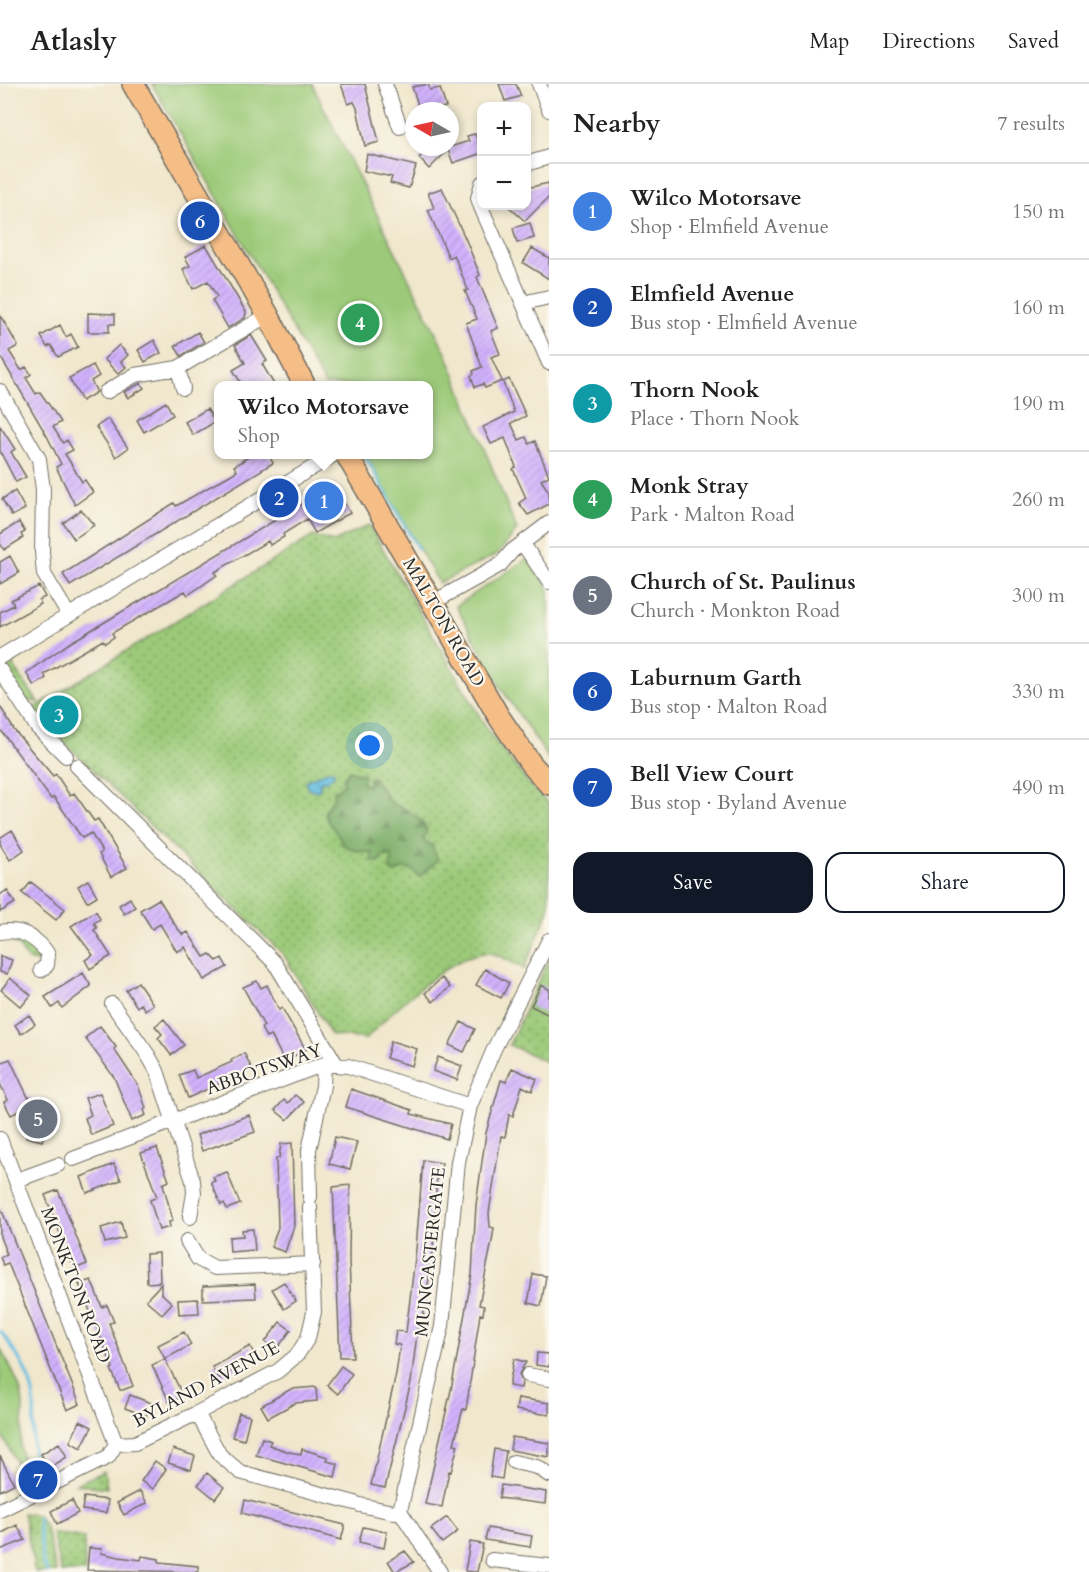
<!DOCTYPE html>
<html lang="en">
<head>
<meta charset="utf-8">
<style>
	:root { --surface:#fff; --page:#f2f2f2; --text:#222; --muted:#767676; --line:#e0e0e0; --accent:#111827 }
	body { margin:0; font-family:Cardo,serif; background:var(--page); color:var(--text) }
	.controls { position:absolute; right:18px; top:18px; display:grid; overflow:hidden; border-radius:12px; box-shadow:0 3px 9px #0003 }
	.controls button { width:54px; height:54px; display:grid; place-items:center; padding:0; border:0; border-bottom:2px solid var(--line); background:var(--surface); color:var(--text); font:30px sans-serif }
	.compass { position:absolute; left:405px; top:18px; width:54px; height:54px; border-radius:50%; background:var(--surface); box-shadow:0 3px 9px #0003; rotate:279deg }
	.you { position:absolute; left:370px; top:662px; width:21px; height:21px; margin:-15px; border:4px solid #fff; border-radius:50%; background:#1a73e8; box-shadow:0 0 0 9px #1a73e833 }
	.badge { display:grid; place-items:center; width:39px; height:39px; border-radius:50%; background:var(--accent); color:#fff; font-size:20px; font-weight:700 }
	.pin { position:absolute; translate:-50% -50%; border:3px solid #fff; box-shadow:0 2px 6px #0006 }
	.popup { position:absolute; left:214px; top:297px; width:219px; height:78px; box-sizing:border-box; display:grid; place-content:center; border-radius:12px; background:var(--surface); filter:drop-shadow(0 2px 4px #0005); font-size:20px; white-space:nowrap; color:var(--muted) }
	.popup b { font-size:22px; color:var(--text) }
	.popup::after { content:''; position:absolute; left:50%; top:100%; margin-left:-12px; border:12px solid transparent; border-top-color:var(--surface) }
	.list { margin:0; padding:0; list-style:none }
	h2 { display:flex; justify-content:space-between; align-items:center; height:78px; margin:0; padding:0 24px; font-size:26px }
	h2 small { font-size:20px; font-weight:400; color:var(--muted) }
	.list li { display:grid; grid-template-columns:39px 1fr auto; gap:18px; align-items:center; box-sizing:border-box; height:96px; padding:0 24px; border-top:2px solid var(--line) }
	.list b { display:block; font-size:22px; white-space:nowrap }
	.list p { margin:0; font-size:20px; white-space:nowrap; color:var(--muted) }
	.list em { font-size:20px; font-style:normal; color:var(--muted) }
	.actions { display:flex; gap:12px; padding:18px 24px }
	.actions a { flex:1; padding:14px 0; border:2px solid var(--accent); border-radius:18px; text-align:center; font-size:21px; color:var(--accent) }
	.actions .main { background:var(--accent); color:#fff }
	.map { position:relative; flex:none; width:549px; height:1488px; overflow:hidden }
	header { display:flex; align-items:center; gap:36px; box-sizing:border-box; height:84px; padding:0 30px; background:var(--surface); border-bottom:2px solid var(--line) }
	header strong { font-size:28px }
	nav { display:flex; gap:33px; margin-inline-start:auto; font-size:21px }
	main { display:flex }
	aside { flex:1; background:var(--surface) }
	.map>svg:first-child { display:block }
	.grass { fill:url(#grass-dots); stroke:#647a52; stroke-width:1.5 }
	.forest { fill:url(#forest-firs); stroke:#546c4a; stroke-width:1.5 }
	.park { fill:#9cca79; stroke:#647a52; stroke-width:1.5 }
	.water { fill:url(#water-ripples); stroke:#487486; stroke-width:1.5 }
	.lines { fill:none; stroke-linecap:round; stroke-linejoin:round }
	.stream { stroke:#65bde2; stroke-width:3 }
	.building { fill:url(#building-hatch) }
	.minor-casing { stroke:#706d63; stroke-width:16 }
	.primary-casing { stroke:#706d63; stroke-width:24 }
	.minor { stroke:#fff; stroke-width:14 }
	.primary { stroke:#f6be87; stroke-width:21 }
	.labels { text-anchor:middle; stroke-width:4.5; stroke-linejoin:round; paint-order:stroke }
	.street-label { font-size:18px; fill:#2b2b2b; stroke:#fbf7ec }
</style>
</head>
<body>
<header>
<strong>Atlasly</strong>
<nav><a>Map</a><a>Directions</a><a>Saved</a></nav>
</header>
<main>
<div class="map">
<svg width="549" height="1488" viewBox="0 0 549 1488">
	<defs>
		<pattern id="grass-dots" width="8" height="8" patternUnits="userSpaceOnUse" patternTransform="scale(1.5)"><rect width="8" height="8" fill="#9cca79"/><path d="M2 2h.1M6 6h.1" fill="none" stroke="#7fa463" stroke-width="1.8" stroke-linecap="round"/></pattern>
		<pattern id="forest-firs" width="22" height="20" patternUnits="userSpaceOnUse" patternTransform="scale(1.5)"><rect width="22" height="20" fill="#7dae69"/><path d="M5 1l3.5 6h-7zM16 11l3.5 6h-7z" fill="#678e57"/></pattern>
		<pattern id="water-ripples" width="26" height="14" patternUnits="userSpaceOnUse" patternTransform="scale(1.5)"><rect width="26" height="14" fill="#65bde2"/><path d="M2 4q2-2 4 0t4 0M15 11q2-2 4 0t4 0" fill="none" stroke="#539ab7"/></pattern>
		<pattern id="building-hatch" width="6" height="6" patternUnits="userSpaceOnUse" patternTransform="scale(1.5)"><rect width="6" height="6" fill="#d2b2fd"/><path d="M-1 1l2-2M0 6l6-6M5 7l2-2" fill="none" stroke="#b499d9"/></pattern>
	</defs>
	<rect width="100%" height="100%" fill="#fbf7ec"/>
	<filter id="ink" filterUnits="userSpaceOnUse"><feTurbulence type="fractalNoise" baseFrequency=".0167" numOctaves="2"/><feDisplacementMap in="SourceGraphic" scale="12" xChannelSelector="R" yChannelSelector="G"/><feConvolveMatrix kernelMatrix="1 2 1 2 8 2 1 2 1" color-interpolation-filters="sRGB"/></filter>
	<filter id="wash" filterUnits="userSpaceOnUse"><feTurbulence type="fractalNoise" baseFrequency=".008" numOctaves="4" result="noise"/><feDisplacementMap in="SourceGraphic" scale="24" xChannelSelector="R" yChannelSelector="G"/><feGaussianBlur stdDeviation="1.35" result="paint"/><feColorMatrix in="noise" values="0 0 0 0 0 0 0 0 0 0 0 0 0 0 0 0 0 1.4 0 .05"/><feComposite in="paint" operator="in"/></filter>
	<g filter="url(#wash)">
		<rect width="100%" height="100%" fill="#f0e7cc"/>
		<path class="grass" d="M369 441 490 650 533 705 549 720V826L524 885C514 880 497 868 485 869 451 870 389 930 366 955L331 951 284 871 31 626 313 452 334 458Z
			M17 566 22 573 12 580 38 618 22 616 2 581V577Z
			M2 852H23L43 870 41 879 28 876 18 861Z
			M549 874V979L509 961Z
			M104 1387 107 1404 76 1400Z
			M23 1429 37 1431 46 1444 56 1488H35Z
			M52 1449 84 1454 85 1488H61Z"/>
		<path class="forest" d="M349 686 364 691 362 699 368 702 369 695 373 693 392 720C406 723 420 733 427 746L423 756 432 761 438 776 419 793 412 786 403 784 396 789 390 786 392 772 382 773 379 778 372 777V769L354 766 342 760C339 745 327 745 325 727L333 715 334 708 344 700 343 695Z"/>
		<path class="park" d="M152 0H312L446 269 517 446 498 470 439 499 365 371 429 370V302L325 301Z
			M528 474 549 505V675L503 607 456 522Z
			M0 1263C9 1281 22 1301 23 1321 23 1357 13 1363 32 1398L27 1401 0 1346Z"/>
		<path class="water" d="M330 686 334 687V691L327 697H321L319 707 308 705 305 697Z"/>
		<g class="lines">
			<path class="stream" d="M364 370 418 465
				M0 1247C15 1266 32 1291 34 1317 36 1347 26 1365 41 1394
				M38 1434 43 1480 48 1488"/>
		</g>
		<g id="blocks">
			<path class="building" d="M341 0H365L379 58 365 62 357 24 354 18 348 20Z
				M428 0 430 6 440 4 446 23 420 27 412 3Z
				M499 0H516L521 12 505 17Z
				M475 50 482 69 453 79 448 66 429 85 419 74 430 63H450L469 57 467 52Z
				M367 70 416 82 409 104 390 99 392 93 364 87Z
				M549 99V113L525 137 508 122H526V104Z
				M442 104 466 156 480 191 477 193 498 244 491 247 500 270 491 273 502 297 485 304 483 300 475 303 471 292 474 290 473 287 482 283 466 239 477 235 465 207 468 206 454 171 449 174 428 126 434 124 428 109Z
				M530 139 534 154 517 159 513 144Z
				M206 161 246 228 245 234 228 244 212 216 217 213 208 197 193 205 183 185 190 182 185 173Z
				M532 164 549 174V195L523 179Z
				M88 229 115 230V240H109V248H88Z
				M0 231 18 262 9 267 21 286 26 283 31 290 26 294 36 310 40 308 61 338 53 343 63 359 67 356 73 366 65 370 82 398 85 396 93 408 75 421 56 383 61 380 47 352 0 272Z
				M60 241 66 253 71 250 78 263 58 273 51 261 47 263 41 252Z
				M198 248 204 258 181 272 175 262Z
				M251 251 267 277 262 280 275 302H243L233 286 245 279 235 261Z
				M154 256 161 269 145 278 138 266Z
				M119 261 128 271 121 278 126 283 118 290 104 275Z
				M93 281 99 292 91 297 97 308 82 317 69 294Z
				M509 295 526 332 511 339 519 356 526 353 529 360 535 357 549 392 541 396 549 408V420L528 431 519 419 526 414 513 385 516 383 505 354 491 360 483 343 514 328 503 298Z
				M141 299 144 304 128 314 124 308Z
				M166 318 173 331 144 348 137 336Z
				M207 325 215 338 193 351 185 338Z
				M108 335 128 364 116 373 96 343Z
				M0 342 15 365 11 368 26 393 16 398 0 367Z
				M253 370H268L273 379 70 502 63 490 174 419 176 422 237 387 234 382Z
				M334 401 350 429 315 449 307 435 283 450 284 453 270 461 268 457 215 488 217 491 188 511 185 507 112 549 114 553 105 559 103 556 44 590 46 594 34 602 26 589 68 560Z
				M15 407 25 425 12 432 2 415Z
				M81 426 94 441 74 455 63 439Z
				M19 438 25 448 21 450 23 454 4 466 0 459V450Z
				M10 472 19 489 0 500V478Z
				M39 502 45 513 39 516 41 520 0 543V528L14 521 11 516Z
				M0 622 14 646 53 692 56 690 70 712 74 709 94 737 98 735 127 784 111 793 99 770 102 768 91 749 82 754 54 713 51 715 0 645Z
				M12 746 24 766 10 776 0 760V754Z
				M88 796 97 812 87 818 78 802Z
				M31 798 65 825 56 836 22 809Z
				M7 806 15 819 0 828V811Z
				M130 814 135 823 124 830 119 821Z
				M159 815 175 841 183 851 188 848 204 873 210 870 217 877 222 874 227 883 204 896 185 863 177 868 160 840 152 845 140 826Z
				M96 827 100 835 94 839 97 844 94 846 111 872 90 885 85 876 93 871 71 842Z
				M0 872 12 876 7 890 0 888Z
				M485 885 509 899 501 914 476 901Z
				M83 889 91 902 62 924 59 919 52 924 45 913Z
				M10 894 31 911 21 923 1 906Z
				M442 894 450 903 433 918 425 909Z
				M257 897 261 904 267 901 279 926 282 924 306 966 284 977 271 951 266 953 261 944 264 942 243 903Z
				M138 898 153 920 145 926 141 920 137 923 126 906Z
				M541 901 549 905V931L531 922Z
				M29 931 35 940 21 950 15 941Z
				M164 935 184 961 171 971 158 954 162 950 155 942Z
				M461 938 475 945 464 968 449 961Z
				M100 942 116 963 114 965 138 1001 146 1024 144 1026 146 1031 132 1037 114 993 85 954Z
				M391 957 417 965 412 982 386 974Z
				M244 969 252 985 188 1014 179 991 193 986 196 994 232 978 231 976Z
				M438 973 462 982 457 996 433 987Z
				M10 975 28 1013 49 1018 48 1024 53 1025 42 1057 26 1053 27 1048 24 1047 29 1022 11 1031 4 1018 8 1016 0 1000V979Z
				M512 984 537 995 532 1007 522 1002 513 1032 509 1031 505 1053 501 1052 489 1129 490 1143 494 1144 492 1157 479 1221 484 1222 483 1231 480 1230 466 1326 463 1325 458 1344 454 1360 458 1361 451 1388 449 1387 442 1423 425 1420 451 1306 472 1190 476 1121 486 1049 501 996 506 998Z
				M351 1005 412 1026 411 1030 451 1040 447 1055 346 1023Z
				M100 1009 113 1042 91 1051 85 1034 91 1031 85 1014Z
				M295 1011 304 1018 287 1036 275 1026 284 1016 288 1019Z
				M249 1031 255 1048 202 1067 197 1051Z
				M335 1053 357 1058 350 1085 329 1080Z
				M292 1059 294 1142 285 1168 271 1163 278 1144 276 1074H279L281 1060Z
				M157 1064 169 1097 163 1100 173 1137 169 1138 170 1143 159 1146 150 1116 157 1113 141 1069Z
				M423 1076 442 1079 440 1090 437 1089 433 1167 422 1242H418L411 1298 385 1404 371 1401 396 1290 400 1261 394 1260 396 1247 406 1248 416 1165Z
				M114 1080 121 1096 87 1109 81 1093Z
				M227 1088 240 1120 227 1125 224 1119 221 1121 211 1098 215 1097 213 1093Z
				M350 1101 349 1176 353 1273H340L333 1103Z
				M58 1106 87 1180 74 1185 45 1111Z
				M0 1122 80 1320 67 1326 8 1179 3 1181 0 1173 7 1171 0 1153Z
				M121 1138 125 1154 105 1159 101 1144Z
				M253 1145 255 1166 230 1168 229 1153 243 1152 242 1146Z
				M159 1169 160 1198 147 1199 146 1170Z
				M533 1190 546 1192 541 1222 528 1219Z
				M91 1196 102 1223 107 1221 114 1238 109 1239 133 1302 123 1306H120L111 1285 113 1284 79 1200Z
				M284 1198 296 1217 284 1225 272 1205Z
				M161 1200V1209L172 1219 162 1230 146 1216Z
				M255 1200 256 1214 203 1216V1202Z
				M198 1215 199 1229 179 1230 178 1216Z
				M280 1238 291 1246 276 1266 265 1258Z
				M184 1248 191 1261 165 1275 158 1261Z
				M250 1262 256 1274 218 1295 212 1283Z
				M537 1269 549 1270V1283L536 1281Z
				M165 1275 183 1312 170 1319 152 1281Z
				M514 1275 526 1278 519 1290 522 1298 521 1304 509 1302Z
				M341 1282 352 1290 338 1310 327 1301Z
				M316 1303 317 1317 295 1319 268 1334 261 1322 291 1305Z
				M130 1311 151 1319 146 1332 125 1324Z
				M518 1314 549 1319V1331L516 1326Z
				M239 1329 250 1332 244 1356 232 1353Z
				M80 1337 92 1343 81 1364 70 1358Z
				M512 1353 549 1359V1373L510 1366Z
				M262 1354 271 1357 269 1361 289 1368 301 1370 302 1365 328 1373 327 1377 338 1380 335 1393 256 1371Z
				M59 1359 67 1373 49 1384 41 1370Z
				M173 1365 195 1372 191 1386 168 1379Z
				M494 1365 506 1367 502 1395 490 1393Z
				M0 1372 14 1400 0 1407Z
				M155 1377 166 1385 153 1405 141 1397Z
				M207 1389 224 1403 215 1415 198 1401Z
				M501 1401 546 1408 545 1420 499 1414Z
				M140 1407 147 1419 124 1431 117 1419Z
				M84 1413 108 1416 106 1429 82 1426Z
				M72 1416 78 1429 57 1440 51 1427Z
				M245 1416 345 1441 341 1456 242 1429Z
				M447 1433 458 1447 442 1459 431 1445Z
				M17 1441 25 1456 0 1466V1450Z
				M363 1443 387 1448 384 1464 359 1458Z
				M488 1444 532 1452 530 1463 485 1456Z
				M470 1458 483 1460 477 1488 465 1487Z
				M89 1464 102 1465 101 1469 119 1473 141 1476 142 1472 159 1475V1478L198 1482V1488L87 1486Z
				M405 1467 414 1478 395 1488 388 1477Z"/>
		</g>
	</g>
	<g filter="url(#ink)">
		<use href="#blocks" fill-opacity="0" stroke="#706d63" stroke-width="1.5"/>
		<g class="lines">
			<g class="minor-casing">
				<path id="minor" d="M385 0 400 43
					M539 0 549 26
					M526 80 549 73
					M482 99 478 114 481 123 549 279
					M523 219 549 213
					M178 284 268 231
					M0 307 39 375 43 406 42 468 44 490 68 530
					M106 308 135 291 178 284 183 304
					M523 460 549 498
					M432 519 500 481 512 467 549 439
					M0 573 335 370
					M0 586 37 643 66 672
					M77 682 275 879 336 980
					M0 848C21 844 36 853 48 870L47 881 41 886
					M112 920 148 971 157 987 193 1097 194 1109 190 1133
					M0 1055 116 1360
					M73 1075 324 980 348 982 470 1022
					M17 1096 58 1081
					M310 1113 309 1066 323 1002 324 980
					M187 1157 198 1175 215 1184 313 1180
					M528 1291 549 1295
					M197 1329 220 1371 240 1388 355 1419
					M116 1360 135 1359 197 1329 278 1287 297 1271 308 1254 314 1228 310 1123
					M514 1378 537 1383 549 1391
					M360 1421 393 1428 400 1427
					M0 1426 108 1373 116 1360
					M492 1476 549 1482
					M440 1488 400 1427 442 1242 458 1078 470 1022 494 965 549 856"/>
			</g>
			<g class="primary-casing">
				<path id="primary" d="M133 0 268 231 305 302
					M346 370 499 633 531 680 549 700"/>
			</g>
			<use href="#minor" class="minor"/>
			<use href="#primary" class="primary"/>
		</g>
	</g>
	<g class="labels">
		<g class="street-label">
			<text transform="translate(444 538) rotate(60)" y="6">MALTON ROAD</text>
			<text transform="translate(264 985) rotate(-19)" y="6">ABBOTSWAY</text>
			<text transform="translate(430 1168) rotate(-84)" y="6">MUNCASTERGATE</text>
			<text transform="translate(76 1201) rotate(69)" y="6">MONKTON ROAD</text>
			<text transform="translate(206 1300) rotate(-28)" y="6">BYLAND AVENUE</text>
		</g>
	</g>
</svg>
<div class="controls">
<button>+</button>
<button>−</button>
</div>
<svg class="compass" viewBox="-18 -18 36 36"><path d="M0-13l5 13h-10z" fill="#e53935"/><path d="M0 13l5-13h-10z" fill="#767676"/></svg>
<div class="you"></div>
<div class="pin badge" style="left:324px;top:417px;background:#3f7fe0">1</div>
<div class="popup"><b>Wilco Motorsave</b>Shop</div>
<div class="pin badge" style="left:279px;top:414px;background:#1a4fb4">2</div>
<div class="pin badge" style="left:59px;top:631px;background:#0f9aa8">3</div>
<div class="pin badge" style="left:360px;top:239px;background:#2e9e5b">4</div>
<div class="pin badge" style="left:38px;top:1035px;background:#6b7280">5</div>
<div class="pin badge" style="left:200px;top:137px;background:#1a4fb4">6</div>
<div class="pin badge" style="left:38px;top:1396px;background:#1a4fb4">7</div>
</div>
<aside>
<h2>Nearby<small>7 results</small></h2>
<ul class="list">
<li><span class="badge" style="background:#3f7fe0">1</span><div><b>Wilco Motorsave</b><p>Shop · Elmfield Avenue</p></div><em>150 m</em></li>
<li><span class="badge" style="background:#1a4fb4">2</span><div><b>Elmfield Avenue</b><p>Bus stop · Elmfield Avenue</p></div><em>160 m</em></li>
<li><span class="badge" style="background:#0f9aa8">3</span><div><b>Thorn Nook</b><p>Place · Thorn Nook</p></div><em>190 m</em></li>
<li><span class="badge" style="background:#2e9e5b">4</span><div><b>Monk Stray</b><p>Park · Malton Road</p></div><em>260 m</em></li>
<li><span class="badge" style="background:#6b7280">5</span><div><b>Church of St. Paulinus</b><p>Church · Monkton Road</p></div><em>300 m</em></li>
<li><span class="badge" style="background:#1a4fb4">6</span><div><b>Laburnum Garth</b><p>Bus stop · Malton Road</p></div><em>330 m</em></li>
<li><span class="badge" style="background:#1a4fb4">7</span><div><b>Bell View Court</b><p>Bus stop · Byland Avenue</p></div><em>490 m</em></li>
</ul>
<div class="actions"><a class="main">Save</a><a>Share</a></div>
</aside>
</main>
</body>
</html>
